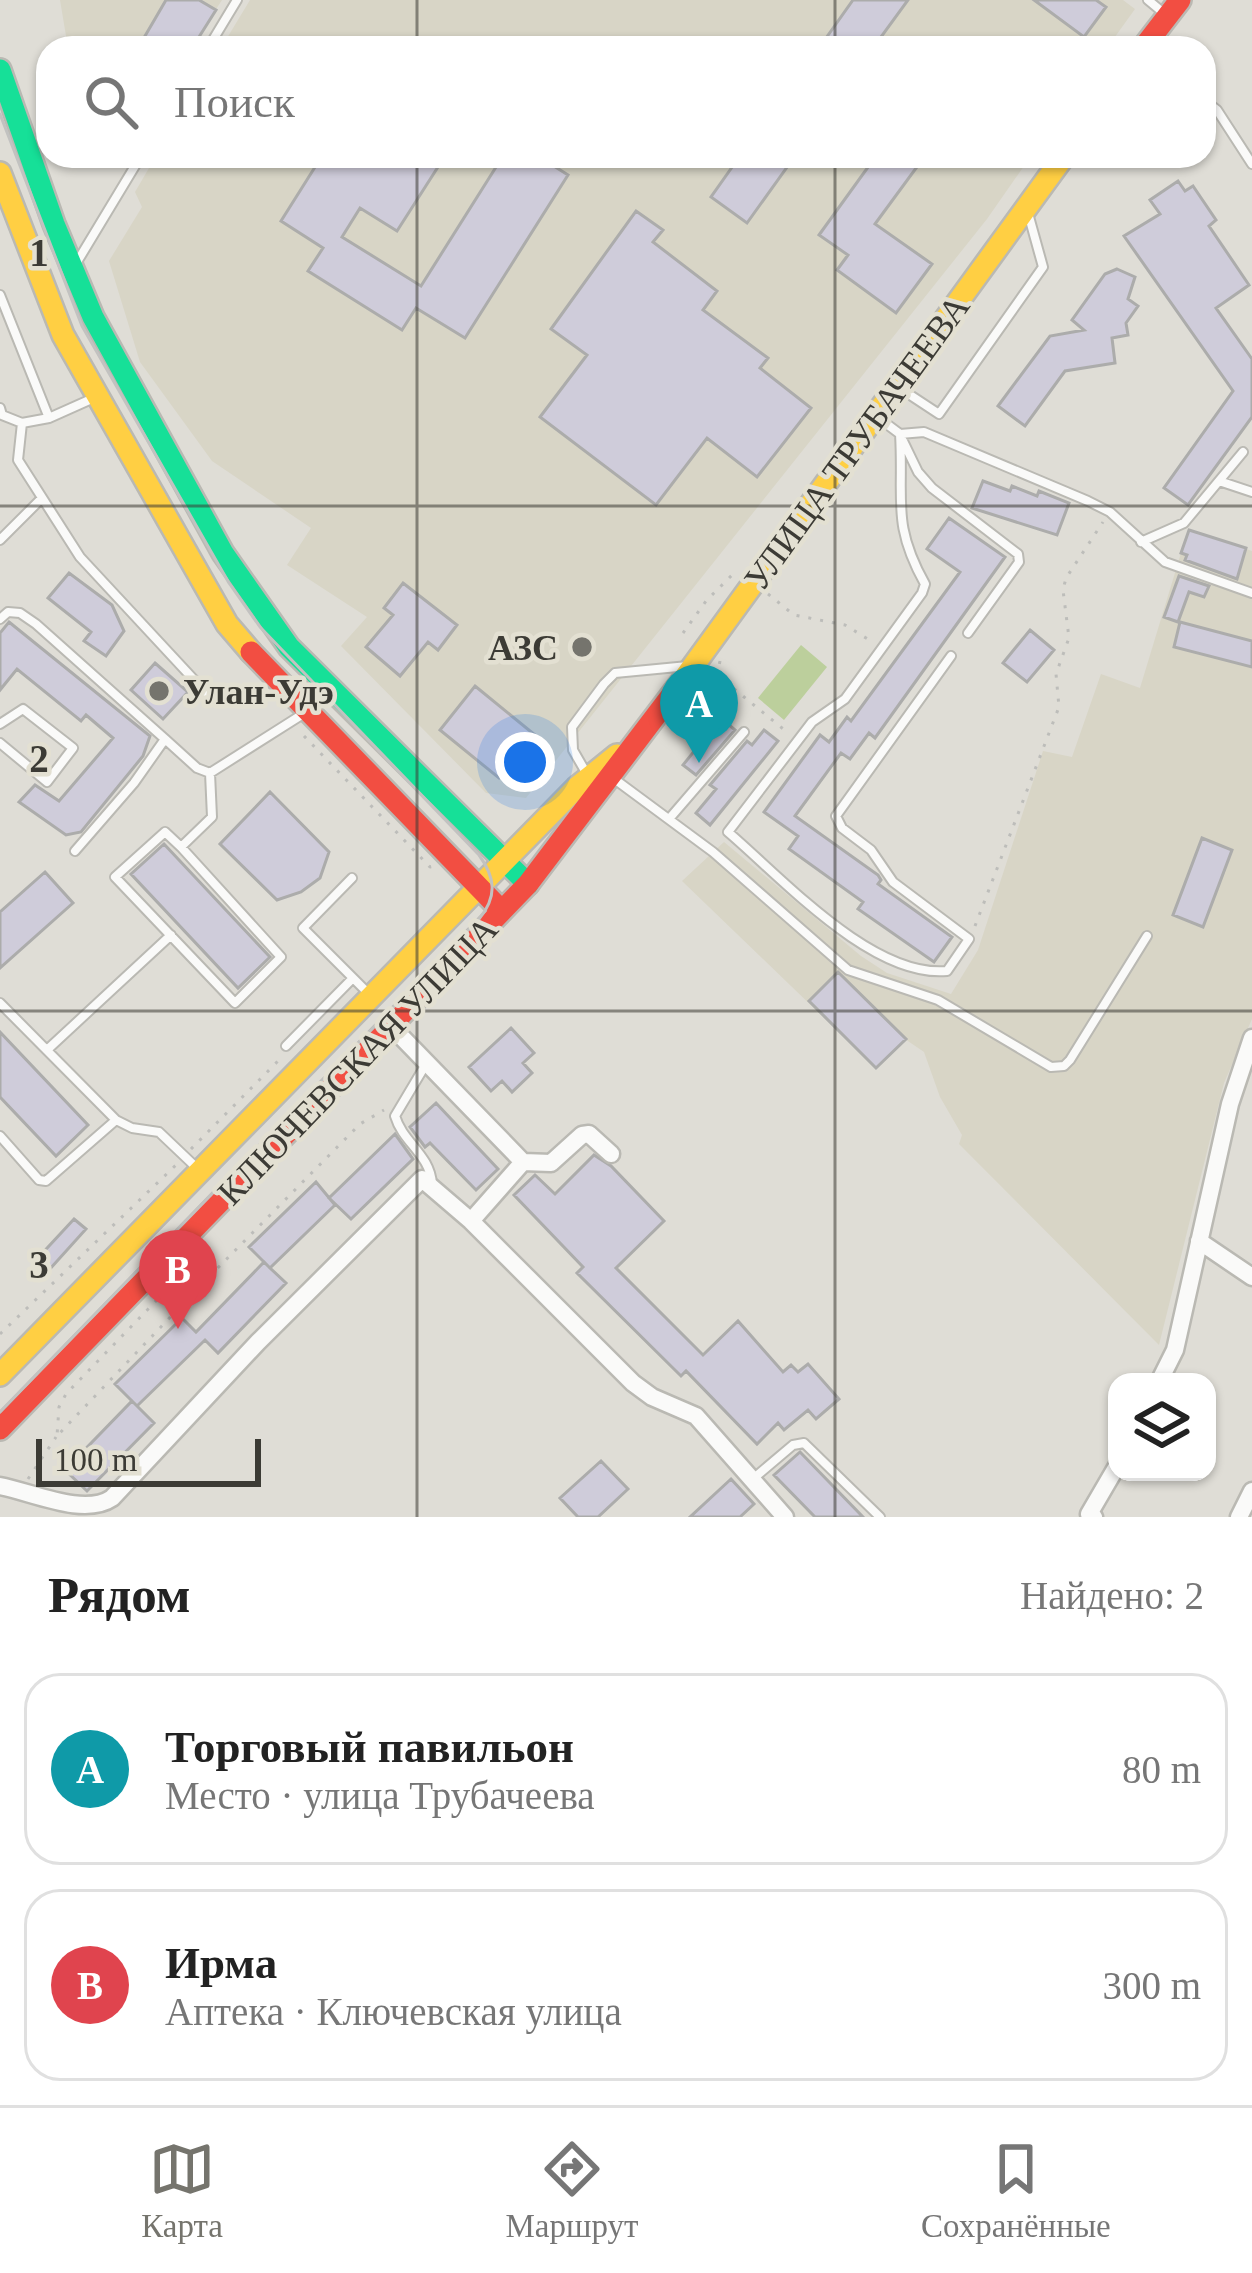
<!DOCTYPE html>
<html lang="ru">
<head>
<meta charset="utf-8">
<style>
	:root { --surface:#fff; --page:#f6f6f6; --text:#222; --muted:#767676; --line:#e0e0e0; --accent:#75746d }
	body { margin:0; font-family:"Times New Roman",serif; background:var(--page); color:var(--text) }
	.controls { position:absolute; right:36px; bottom:36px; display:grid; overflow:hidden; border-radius:24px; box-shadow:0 3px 9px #0004 }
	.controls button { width:108px; height:108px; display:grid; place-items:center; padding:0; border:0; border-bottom:3px solid var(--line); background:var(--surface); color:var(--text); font:60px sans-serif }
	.scale { position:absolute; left:36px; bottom:30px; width:225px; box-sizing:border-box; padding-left:12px; border:6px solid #3c3b35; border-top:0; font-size:33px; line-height:42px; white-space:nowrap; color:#3c3b35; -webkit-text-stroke:9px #e3e0d2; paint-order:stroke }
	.you { position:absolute; left:525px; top:762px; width:42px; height:42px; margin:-30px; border:9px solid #fff; border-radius:50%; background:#1a73e8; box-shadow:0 0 0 18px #1a73e833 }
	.badge { display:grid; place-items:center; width:78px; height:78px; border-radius:50%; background:var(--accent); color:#fff; font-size:39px; font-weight:700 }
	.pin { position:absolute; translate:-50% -99px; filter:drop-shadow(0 3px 6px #0008) }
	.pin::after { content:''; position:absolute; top:63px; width:42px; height:36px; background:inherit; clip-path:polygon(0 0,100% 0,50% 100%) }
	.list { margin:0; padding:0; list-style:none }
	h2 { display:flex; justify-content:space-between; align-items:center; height:156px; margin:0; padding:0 48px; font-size:51px }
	h2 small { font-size:39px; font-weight:400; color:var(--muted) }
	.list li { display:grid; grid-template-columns:78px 1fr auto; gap:36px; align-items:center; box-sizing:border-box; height:192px; margin:0 24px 24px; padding:0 24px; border:3px solid var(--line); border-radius:36px }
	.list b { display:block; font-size:45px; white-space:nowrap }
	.list p { margin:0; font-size:39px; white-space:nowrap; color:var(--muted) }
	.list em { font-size:39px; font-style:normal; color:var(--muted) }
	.icon { flex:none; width:66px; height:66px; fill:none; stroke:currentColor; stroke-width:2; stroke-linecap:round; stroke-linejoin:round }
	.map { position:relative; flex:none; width:1252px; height:1517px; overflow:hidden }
	.search { position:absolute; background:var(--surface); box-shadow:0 3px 9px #0004; left:36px; right:36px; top:36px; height:132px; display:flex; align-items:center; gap:30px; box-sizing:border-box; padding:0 42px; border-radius:36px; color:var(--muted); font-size:45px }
	.sheet { height:588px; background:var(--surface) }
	nav { display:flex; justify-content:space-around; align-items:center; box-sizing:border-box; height:168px; border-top:3px solid var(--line); background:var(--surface); font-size:33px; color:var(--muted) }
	nav a { display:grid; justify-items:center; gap:6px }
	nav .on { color:var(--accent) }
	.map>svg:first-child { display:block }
	.built { fill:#d8d5c6 }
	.green { fill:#bccf9c }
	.building { fill:#cfccda; stroke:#acacab; stroke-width:3 }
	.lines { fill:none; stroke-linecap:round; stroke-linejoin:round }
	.lane-casing { stroke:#bab9b3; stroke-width:12 }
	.street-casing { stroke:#bab9b3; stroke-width:21 }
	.fast-casing { stroke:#bab9b3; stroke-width:26 }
	.slow-casing { stroke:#bab9b3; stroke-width:26 }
	.jam-casing { stroke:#bab9b3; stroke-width:26 }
	.path { stroke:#bdbdba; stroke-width:3; stroke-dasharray:3 9; stroke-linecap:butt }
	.lane { stroke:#fafaf9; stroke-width:8 }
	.street { stroke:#fafaf9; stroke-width:16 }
	.fast { stroke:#16e098; stroke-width:21 }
	.slow { stroke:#ffcf43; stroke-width:21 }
	.jam { stroke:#f24e42; stroke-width:21 }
	.tram { stroke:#c2c2c0; stroke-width:3 }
	.grid { fill:none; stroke:#3c3b35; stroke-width:3; stroke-opacity:0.55 }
	.poi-dot { fill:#75746d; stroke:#e3e0d2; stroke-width:4.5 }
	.labels { text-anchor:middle; stroke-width:9; stroke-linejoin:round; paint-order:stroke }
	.street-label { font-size:36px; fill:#3c3b35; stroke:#e3e0d2 }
	.poi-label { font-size:36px; font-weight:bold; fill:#3c3b35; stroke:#e3e0d2; text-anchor:end }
	.grid-label { font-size:39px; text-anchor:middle; font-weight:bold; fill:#3c3b35; stroke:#e3e0d2; stroke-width:9; stroke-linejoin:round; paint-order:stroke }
</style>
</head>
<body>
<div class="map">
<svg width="1252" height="1517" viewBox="0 0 1252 1517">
	<rect width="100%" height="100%" fill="#dfddd6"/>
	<path class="built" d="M60 0H222L207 23 171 48H68Z
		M250 0H1123L1135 9 1107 48H221Z
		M156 156H1031L987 219 526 798 486 793 341 646 367 617 287 565 311 528 212 461 140 362 109 261 142 207 135 192Z
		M1188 530 1252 551V1019L1224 1083 1159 1345 959 1144 962 1135 940 1097 924 1052 905 1039 876 1068 682 881 724 842 861 956 887 973 951 994 978 950 1043 751 1072 757 1101 674 1140 688Z"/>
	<path class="green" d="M801 645 827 667 784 720 758 698Z"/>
	<path class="building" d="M166 0H199L216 10 192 48H138Z
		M853 0H908L873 48H819Z
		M1034 0H1096L1106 7 1084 37Z
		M322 156H445L397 231 360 208 342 237 421 286 503 156H538L568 175 465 338 416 308 402 330 308 271 323 248 281 221Z
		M740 156H795L747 223 711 197Z
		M876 156H925L875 224 932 264 896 313 837 270 848 255 819 235Z
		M1178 181 1185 191 1193 186 1216 220 1209 226 1249 285 1216 308 1252 359V417L1188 505 1164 488 1233 391 1124 236 1160 214 1150 200Z
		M636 211 663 230 653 242 717 291 703 310 768 358 760 368 811 408 757 477 707 438 656 505 540 417 587 355 551 329Z
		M1117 269 1135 277 1128 299 1138 306 1126 323 1128 335 1112 338 1115 363 1065 371 1025 426 998 406 1050 336 1084 330 1072 320 1105 274Z
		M983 481 1010 491 1012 486 1037 496 1039 491 1069 503 1057 535 972 508Z
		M949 518 1005 557 875 738 869 733 850 759 841 753 795 816 878 875 881 880 878 884 952 937 934 962 858 909 863 902 789 849 798 836 764 812 820 735 829 742 847 717 851 721 960 572 927 549Z
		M1189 530 1246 548 1237 579 1185 560 1187 555 1181 553Z
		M69 573 112 605 124 631 106 656 84 641 91 632 48 598Z
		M1179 576 1209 586 1204 597 1189 592 1178 622 1164 617Z
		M403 583 457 625 438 650 428 642 400 676 366 647 393 615 384 608Z
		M9 622 150 736 143 756 81 832 66 835 19 802 35 785 59 801 113 738 86 715 81 721 17 669 0 690V633Z
		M1180 622 1252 641V667L1174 647Z
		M1030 630 1054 650 1027 682 1003 663Z
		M155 663 188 692 163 719 131 690Z
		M475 686 535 735 499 778 440 730Z
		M721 718 735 730 696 775 683 765Z
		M764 730 778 741 710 825 696 813 716 789 710 785 747 741 752 745Z
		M270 792 329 852 320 878 301 892 277 900 220 844Z
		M1202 838 1232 850 1203 927 1173 915Z
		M164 844 270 957 238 988 131 874Z
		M45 872 73 903 0 968V912Z
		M838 972 906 1039 876 1068 809 1001Z
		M511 1028 534 1053 523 1063 532 1073 512 1092 502 1081 491 1091 469 1067Z
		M0 1032 88 1125 56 1156 0 1097Z
		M436 1103 498 1169 476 1190 430 1143 425 1147 410 1127Z
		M395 1134 413 1159 351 1219 329 1198Z
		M594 1155 611 1166 664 1221 616 1268 703 1355 738 1321 783 1372 791 1365 798 1372 808 1364 839 1399 816 1419 808 1410 784 1430 778 1423 757 1444 686 1371 681 1376 577 1273 583 1267 514 1195 535 1175 555 1194Z
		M316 1182 335 1205 270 1268 286 1283 218 1353 205 1340 137 1406 115 1384 182 1318 196 1332 264 1262 269 1267 249 1247Z
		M74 1219 86 1229 49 1270 37 1259Z
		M132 1401 154 1423 87 1491 65 1470Z
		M800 1452 863 1517H815L774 1475Z
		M601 1461 628 1489 598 1517H578L560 1498Z
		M731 1479 754 1504 740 1517H690Z"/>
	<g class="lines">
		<g class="lane-casing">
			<path id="lane" d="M1148 0 1166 15
				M208 48 237 0
				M1204 100 1217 110 1252 164
				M77 262 141 156
				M0 295 49 418
				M898 387 939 414 1043 267 1028 213
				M96 397 49 418 22 423 18 460 80 557 210 697
				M0 408 2 415 22 423
				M876 416 900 434 924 432 1088 501 1110 512 1165 562 1252 593
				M900 434C904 500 891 523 925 584L922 593 845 699 812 722 728 832C782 878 872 978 947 971L969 939 893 882 871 850 842 828 836 816 951 656
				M903 441 918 472 932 488 1018 554 1019 562 968 633
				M1219 481 1252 492
				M0 540 42 498
				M1141 542 1184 523 1243 452
				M0 619 8 612 20 613 36 624 165 739
				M0 724 23 709 73 748 47 782 0 743
				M588 776 573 750 572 727 604 684 615 673 688 666
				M613 778 713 852 848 970 938 1000 1051 1067 1064 1066 1070 1060 1147 936
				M669 819 744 732
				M181 847 281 957 235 1003 115 877 165 832 181 847 212 817 210 773
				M75 851 134 783 165 739 197 768 210 773 303 714
				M352 878 303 928 370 995
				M0 1003 116 1120 132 1128 159 1132 199 1170
				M286 1046 353 978
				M48 1049 171 935
				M426 1064 395 1116C403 1143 430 1154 432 1184
				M0 1136 39 1180 46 1181 116 1120
				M754 1478 793 1445 804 1443 880 1517"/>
		</g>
		<g class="street-casing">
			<path id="street" d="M391 1026 523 1162 551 1163 582 1135 589 1134 611 1154
				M471 1221 523 1162
				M1199 1241 1252 1277
				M1159 1382 1175 1350 1230 1104 1252 1038
				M0 1486C32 1492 84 1517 112 1498L258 1342 422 1179 471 1221 633 1383 652 1397 696 1416 785 1517
				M1094 1517 1089 1514 1117 1466
				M1239 1517 1252 1491"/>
		</g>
		<g class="fast-casing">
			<path id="fast" d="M0 70 54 224 93 317 223 553 289 647 528 884"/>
		</g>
		<g class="slow-casing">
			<path id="slow" d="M0 173 63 335 227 624 251 652
				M683 680 1064 156
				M0 1375 576 788 617 755"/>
		</g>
		<g class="jam-casing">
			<path id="jam" d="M1143 48 1180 0
				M251 652 502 911
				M0 1429 528 884 683 680"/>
		</g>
		<path class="path" d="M768 594 794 615 845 625 871 641
			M683 633 706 601 737 570
			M720 661 717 675 787 732
			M304 736 430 867 436 866
			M975 926 1059 707 1056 674 1069 638 1063 590 1066 578 1103 522
			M191 1149 281 1058
			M182 1274 66 1394 59 1407 57 1436 197 1289
			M184 1276 197 1289 360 1124 384 1110
			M0 1334 176 1165
			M28 1479 56 1437"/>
		<use href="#lane" class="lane"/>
		<use href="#street" class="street"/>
		<use href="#fast" class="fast"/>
		<use href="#slow" class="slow"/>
		<use href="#jam" class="jam"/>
		<path class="tram" d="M0 114 82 326 229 583 260 627 479 855C495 877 498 896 479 919L0 1412"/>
	</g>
	<path class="grid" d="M417 0V48M835 0V48M417 156V1517M835 156V1517M0 506H1252M0 1011H1252"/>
	<g class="poi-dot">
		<circle cx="582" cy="647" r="12"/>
		<circle cx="159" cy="691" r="12"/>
	</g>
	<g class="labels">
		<g class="street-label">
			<text transform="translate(856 442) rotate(-54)" y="13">УЛИЦА ТРУБАЧЕЕВА</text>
			<text transform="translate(357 1060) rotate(-46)" y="13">КЛЮЧЕВСКАЯ УЛИЦА</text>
		</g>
		<g class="poi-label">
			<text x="558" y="660">АЗС</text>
			<text x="183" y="704" text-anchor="start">Улан-Удэ</text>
		</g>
	</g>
	<g class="grid-label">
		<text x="39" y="266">1</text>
		<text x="39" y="772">2</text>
		<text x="39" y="1278">3</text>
	</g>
</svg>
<div class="controls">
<button><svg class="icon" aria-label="layers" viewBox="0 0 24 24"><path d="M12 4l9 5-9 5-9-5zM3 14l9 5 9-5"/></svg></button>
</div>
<div class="scale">100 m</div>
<div class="you"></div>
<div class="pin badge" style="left:699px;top:763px;background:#0f9aa8">A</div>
<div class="pin badge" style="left:178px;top:1329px;background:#e0444e">B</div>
<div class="search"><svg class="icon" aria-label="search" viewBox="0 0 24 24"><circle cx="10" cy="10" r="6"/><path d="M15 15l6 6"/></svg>Поиск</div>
</div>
<section class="sheet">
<h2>Рядом<small>Найдено: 2</small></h2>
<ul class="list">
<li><span class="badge" style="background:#0f9aa8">A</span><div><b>Торговый павильон</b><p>Место · улица Трубачеева</p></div><em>80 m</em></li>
<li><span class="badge" style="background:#e0444e">B</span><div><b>Ирма</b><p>Аптека · Ключевская улица</p></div><em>300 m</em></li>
</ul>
</section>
<nav>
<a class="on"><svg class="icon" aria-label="map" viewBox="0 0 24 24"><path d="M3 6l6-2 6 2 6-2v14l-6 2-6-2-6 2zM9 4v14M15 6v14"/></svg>Карта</a>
<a><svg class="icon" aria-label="directions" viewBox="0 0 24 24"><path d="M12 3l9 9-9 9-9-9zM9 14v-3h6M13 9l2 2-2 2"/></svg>Маршрут</a>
<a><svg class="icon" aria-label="saved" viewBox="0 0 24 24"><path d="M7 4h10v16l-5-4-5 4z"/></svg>Сохранённые</a>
</nav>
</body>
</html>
